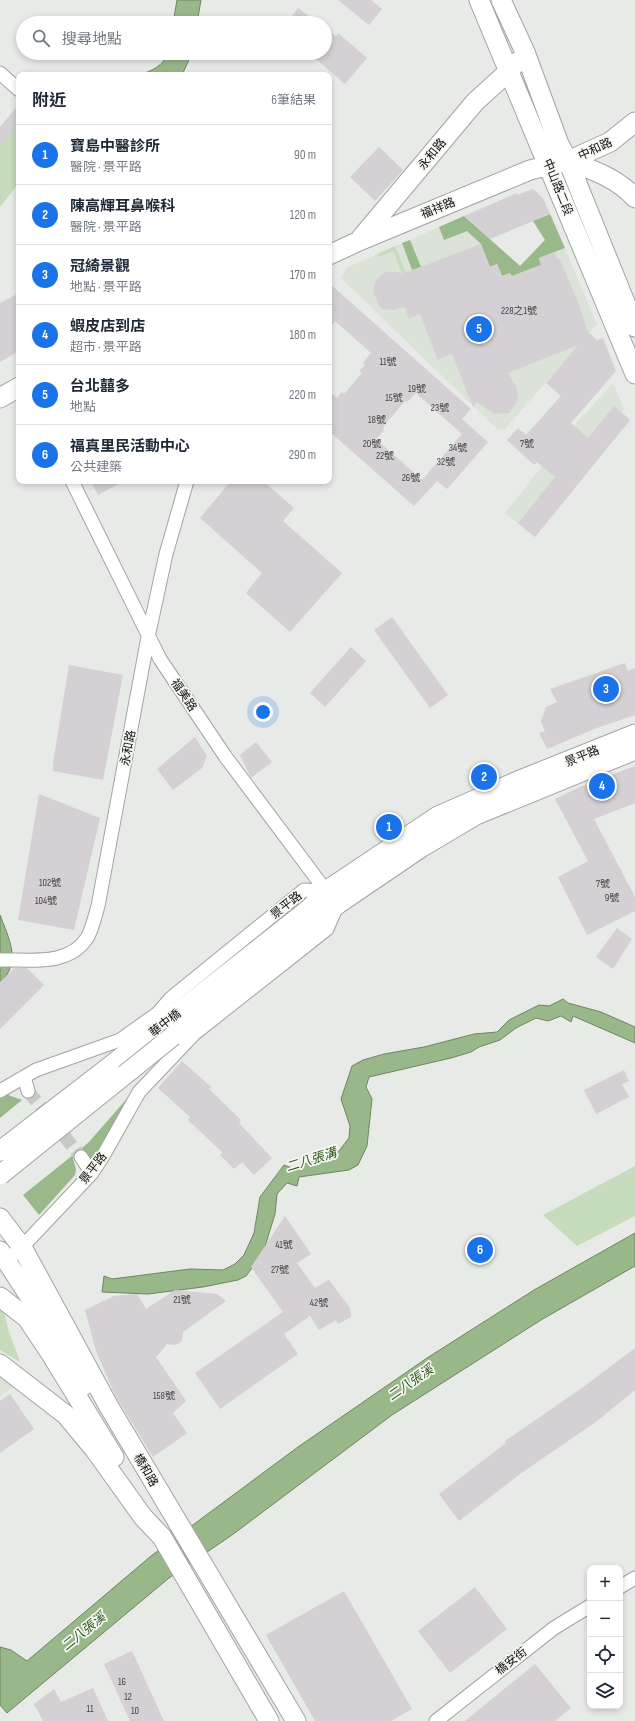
<!DOCTYPE html>
<html lang="zh-TW">
<head>
<meta charset="utf-8">
<style>
	:root { --surface:#fff; --page:#f2f2f3; --text:#1f2937; --muted:#747a83; --line:#e0e1e3; --accent:#1a73e8 }
	body { margin:0; font-family:"Sofia Sans Condensed","Noto Sans TC",sans-serif; background:var(--page); color:var(--text) }
	.controls { position:absolute; right:12px; bottom:12px; display:grid; overflow:hidden; border-radius:8px; box-shadow:0 2px 6px #0003 }
	.controls button { width:36px; height:36px; display:grid; place-items:center; padding:0; border:0; border-bottom:1px solid var(--line); background:var(--surface); color:var(--text); font:20px sans-serif }
	.you { position:absolute; left:263px; top:712px; width:14px; height:14px; margin:-10px; border:3px solid #fff; border-radius:50%; background:#1a73e8; box-shadow:0 0 0 6px #1a73e833 }
	.badge { display:grid; place-items:center; width:26px; height:26px; border-radius:50%; background:var(--accent); color:#fff; font-size:13px; font-weight:700 }
	.pin { position:absolute; translate:-50% -50%; border:2px solid #fff; box-shadow:0 1px 4px #0006 }
	.list { margin:0; padding:0; list-style:none }
	h2 { display:flex; justify-content:space-between; align-items:center; height:52px; margin:0; padding:0 16px; font-size:17px }
	h2 small { font-size:13px; font-weight:400; color:var(--muted) }
	.list li { display:grid; grid-template-columns:26px 1fr auto; gap:12px; align-items:center; box-sizing:border-box; height:60px; padding:0 16px; border-top:1px solid var(--line) }
	.list b { display:block; font-size:15px; white-space:nowrap }
	.list p { margin:0; font-size:13px; white-space:nowrap; color:var(--muted) }
	.list em { font-size:13px; font-style:normal; color:var(--muted) }
	.icon { flex:none; width:22px; height:22px; fill:none; stroke:currentColor; stroke-width:2; stroke-linecap:round; stroke-linejoin:round }
	.map { position:relative; flex:none; width:635px; height:1721px; overflow:hidden }
	.search { position:absolute; background:var(--surface); box-shadow:0 2px 6px #0003; left:16px; top:16px; width:316px; height:44px; display:flex; align-items:center; gap:10px; box-sizing:border-box; padding:0 14px; border-radius:22px; color:var(--muted); font-size:15px }
	.panel { position:absolute; background:var(--surface); box-shadow:0 2px 6px #0003; left:16px; top:72px; width:316px; height:412px; border-radius:8px }
	.map>svg:first-child { display:block }
	.built { fill:#dbe3d8 }
	.green { fill:#c6dcbd }
	.forest { fill:#99b98b }
	.water { fill:#98b889; stroke:#6f8664 }
	.building { fill:#d4d0d4; fill-rule:evenodd }
	.lines { fill:none; stroke-linecap:round; stroke-linejoin:round }
	.street-tunnel { stroke:#c7c9c6; stroke-width:13; stroke-dasharray:13 6; stroke-linecap:butt }
	.street-casing { stroke:#a1a4a0; stroke-width:15 }
	.secondary-casing { stroke:#a1a4a0; stroke-width:21 }
	.street { stroke:#fff; stroke-width:13 }
	.secondary { stroke:#fff; stroke-width:19 }
	.secondary-bridge-casing { stroke:#a1a4a0; stroke-width:21; stroke-linecap:butt }
	.secondary-bridge { stroke:#fff; stroke-width:19 }
	.labels { text-anchor:middle; stroke-width:3.5; stroke-linejoin:round; paint-order:stroke }
	.number-label { font-size:10px; fill:#414140 }
	.street-label { font-size:12px; fill:#10110f; stroke:#f5f8f3 }
	.water-label { font-size:13px; font-style:italic; fill:#2d5515; stroke:#f5f8f3 }
</style>
</head>
<body>
<div class="map">
<svg width="635" height="1721" viewBox="0 0 635 1721">
	<rect width="100%" height="100%" fill="#e7eae6"/>
	<path class="built" d="M550 214 597 324 505 429 498 430 341 278 346 268 464 216 520 266 545 240 533 221Z
		M613 383 624 409 621 412 630 420 535 537 505 513 582 416 585 414Z
		M0 1378 14 1386 0 1396Z"/>
	<path class="green" d="M19 122V183L0 207V145Z
		M395 246 406 273 402 274 393 251 378 257 377 254Z
		M635 1166V1216L577 1246 543 1215Z
		M0 1293 8 1329 20 1362 0 1350Z"/>
	<path class="forest" d="M550 214 565 248 539 258 541 265 512 276 510 273 502 276 497 264 490 267 481 244 467 231 444 240 439 227 464 216 520 266 545 240 533 221Z
		M410 240 421 267 412 270 402 243Z
		M138 1086 96 1160 88 1162 86 1153 73 1158 76 1170 75 1175 39 1215 23 1195 88 1143Z
		M3 1093 22 1100 0 1118V1095Z"/>
	<path class="water" d="M177 0H201L197 23H173Z
		M167 53H192L182 75H140C150 71 165 66 167 53Z
		M0 915C9 939 22 962 0 983Z
		M563 999 568 1003 601 1012 635 1027V1043L573 1016 571 1022 561 1016 548 1021 536 1018 516 1028 500 1040 479 1047 471 1052 451 1058 369 1077 366 1087 372 1099 367 1146 358 1165 349 1170 299 1177 297 1186 287 1183 277 1194 275 1214 263 1253 246 1276 238 1280 203 1287 148 1294 102 1292 104 1276 112 1279 190 1269 223 1270 235 1264 244 1255 254 1233 260 1197 284 1165 292 1168 331 1155 339 1151 349 1138 350 1126 341 1099 352 1066 363 1060 384 1054 424 1047 474 1034 497 1032 509 1020 539 1005 549 1006Z
		M635 1233V1266L541 1320 392 1415 232 1535 169 1578 7 1713 0 1705V1647L11 1650 27 1661 151 1556 298 1447 427 1358 534 1290Z"/>
	<path class="building" d="M338 0H371L382 9 369 25Z
		M298 8 318 23H287Z
		M325 28 336 36 338 33 367 58 345 84 309 53H325Z
		M19 104V124L0 147V127Z
		M379 147 403 170 375 201 350 177Z
		M533 189 543 198 550 214 490 239 464 216 517 193V195Z
		M481 244 490 267 497 264 502 276 510 273 512 276 541 265 539 258 555 252 557 258H559L577 299 588 332 597 340 603 338 616 371 571 423 588 438 614 406 630 420 535 537 518 523 555 477 537 462 534 465 507 440 518 428 526 435 561 396 546 383 578 345 508 373 517 388 518 400 509 413 494 414 477 402 473 407 452 354 438 360 420 314 409 319 405 307 393 310 381 309 373 292 376 280 385 272H397L402 274Z
		M329 283 471 409 462 419 488 442 447 489 437 481 414 506 329 431V391L337 398 342 392 344 394 362 373 359 371 365 365 363 363 371 353 335 321 329 329ZM416 393 462 434 422 480 376 439 384 430 383 428 387 422 405 401 407 402Z
		M19 293V351L0 362V303Z
		M91 481H124L98 495Z
		M231 481H263L294 508 283 521 342 573 290 632 246 593 262 573 200 518Z
		M392 617 448 695 430 708 374 630Z
		M351 647 366 661 325 707 310 693Z
		M625 663 628 671 635 668V715L594 729 547 749 539 733 545 731 541 721 546 707 557 702 550 689Z
		M69 665 123 675 103 780 53 771V763Z
		M195 737 207 756 202 768 173 790 157 769Z
		M256 742 272 762 251 778 240 755Z
		M635 766V803L594 819 635 897V911L587 935 558 877 588 861 555 799 580 787Z
		M39 794 100 818 74 930 18 920Z
		M617 928 632 939 613 969 596 957Z
		M14 968H27L44 985 0 1029V982Z
		M182 1061 211 1087 209 1089 241 1120 239 1123 272 1158 254 1175 242 1162 234 1169 220 1155 223 1153 188 1120 190 1117 158 1088Z
		M624 1070 629 1081 622 1084 629 1097 596 1114 584 1090Z
		M285 1216 311 1254 297 1263 315 1288 329 1280 350 1308 351 1317 338 1324 336 1320 319 1330 310 1316 284 1334 298 1354 220 1409 195 1373 283 1312 251 1267Z
		M175 1290 217 1294 226 1301 183 1332 182 1340 180 1343 174 1345 167 1344 156 1357 186 1401 173 1413 187 1433 153 1457 115 1395 96 1351 85 1310 114 1296 137 1294 146 1309Z
		M635 1348V1390L597 1421 520 1474 459 1521 439 1494 506 1443 505 1441 586 1385Z
		M10 1394 34 1429 0 1453V1401Z
		M475 1587 507 1629 450 1673 418 1631Z
		M344 1591 412 1709 391 1721H315L266 1635Z
		M132 1651 164 1721H130L104 1664Z
		M535 1664 571 1708 555 1721H465Z
		M93 1688 108 1721H43L34 1704 54 1689 61 1702Z"/>
	<g class="lines">
		<path class="street-tunnel" d="M28 1091 81 1157"/>
		<g class="street-casing">
			<path id="street" d="M0 73 19 90
				M72 481 160 659 225 756 326 891
				M0 960C29 959 68 967 87 938 92 930 95 916 98 906L148 637 166 554 187 481
				M24 1077 28 1091
				M0 1091 36 1070 120 1040 158 1013 171 998 304 890 326 891
				M81 1157 92 1173
				M7 1260 22 1247 92 1173 103 1156 139 1092 194 1034 327 929 336 908
				M620 1587 635 1578
				M436 1721 554 1628 590 1606"/>
		</g>
		<g class="secondary-casing">
			<path id="secondary" d="M479 0 635 374
				M501 0 525 52 559 144 568 161 635 327
				M568 161C593 170 617 178 635 198
				M361 238 475 102 509 71 517 62
				M329 255 359 241 530 170 568 161 610 142 635 122
				M0 398 19 387
				M173 1036 338 904 422 847 476 815 635 750
				M109 1067 309 909 326 891 438 816 520 780 635 734
				M0 1218 22 1247 108 1405 296 1721
				M0 1251 45 1320 83 1386
				M0 1297 27 1318 51 1354 114 1457
				M0 1364 66 1415 95 1450 143 1517 162 1537 269 1721"/>
		</g>
		<use href="#street" class="street"/>
		<use href="#secondary" class="secondary"/>
		<g class="secondary-bridge-casing">
			<path id="secondary-bridge" d="M0 1151 109 1067
				M0 1175 173 1036"/>
		</g>
		<use href="#secondary-bridge" class="secondary-bridge"/>
	</g>
	<g class="labels">
		<g class="number-label">
			<text x="519" y="314">228之1號</text>
			<text x="388" y="365">11號</text>
			<text x="417" y="392">19號</text>
			<text x="394" y="401">15號</text>
			<text x="440" y="411">23號</text>
			<text x="377" y="423">18號</text>
			<text x="372" y="447">20號</text>
			<text x="527" y="447">7號</text>
			<text x="458" y="451">34號</text>
			<text x="385" y="459">22號</text>
			<text x="446" y="465">32號</text>
			<text x="411" y="481">26號</text>
			<text x="50" y="886">102號</text>
			<text x="603" y="887">7號</text>
			<text x="612" y="901">9號</text>
			<text x="46" y="904">104號</text>
			<text x="284" y="1248">41號</text>
			<text x="280" y="1273">27號</text>
			<text x="182" y="1303">21號</text>
			<text x="319" y="1306">42號</text>
			<text x="164" y="1399">158號</text>
			<text x="122" y="1685">16</text>
			<text x="128" y="1700">12</text>
			<text x="90" y="1712">11</text>
			<text x="135" y="1714">10</text>
		</g>
		<g class="street-label">
			<text transform="translate(595 149) rotate(-25)" y="4">中和路</text>
			<text transform="translate(432 154) rotate(-51)" y="4">永和路</text>
			<text transform="translate(558 187) rotate(68)" y="4">中山路二段</text>
			<text transform="translate(438 208) rotate(-22)" y="4">福祥路</text>
			<text transform="translate(184 695) rotate(56)" y="4">福美路</text>
			<text transform="translate(128 748) rotate(-79)" y="4">永和路</text>
			<text transform="translate(582 756) rotate(-22)" y="4">景平路</text>
			<text transform="translate(286 905) rotate(-38)" y="4">景平路</text>
			<text transform="translate(165 1023) rotate(-38)" y="4">華中橋</text>
			<text transform="translate(93 1168) rotate(-52)" y="4">景平路</text>
			<text transform="translate(146 1470) rotate(60)" y="4">橋和路</text>
			<text transform="translate(511 1661) rotate(-38)" y="4">橋安街</text>
		</g>
		<g class="water-label">
			<text transform="translate(311 1159) rotate(-17)" y="5">二八張溝</text>
			<text transform="translate(410 1382) rotate(-35)" y="5">二八張溪</text>
			<text transform="translate(83 1631) rotate(-39)" y="5">二八張溪</text>
		</g>
	</g>
</svg>
<div class="controls">
<button>+</button>
<button>−</button>
<button><svg class="icon" aria-label="locate" viewBox="0 0 24 24"><circle cx="12" cy="12" r="6"/><path d="M12 2v4M12 18v4M2 12h4M18 12h4"/></svg></button>
<button><svg class="icon" aria-label="layers" viewBox="0 0 24 24"><path d="M12 4l9 5-9 5-9-5zM3 14l9 5 9-5"/></svg></button>
</div>
<div class="you"></div>
<div class="pin badge" style="left:389px;top:827px">1</div>
<div class="pin badge" style="left:484px;top:777px">2</div>
<div class="pin badge" style="left:606px;top:689px">3</div>
<div class="pin badge" style="left:602px;top:786px">4</div>
<div class="pin badge" style="left:479px;top:329px">5</div>
<div class="pin badge" style="left:480px;top:1250px">6</div>
<div class="search"><svg class="icon" aria-label="search" viewBox="0 0 24 24"><circle cx="10" cy="10" r="6"/><path d="M15 15l6 6"/></svg>搜尋地點</div>
<section class="panel">
<h2>附近<small>6筆結果</small></h2>
<ul class="list">
<li><span class="badge">1</span><div><b>寶島中醫診所</b><p>醫院 · 景平路</p></div><em>90 m</em></li>
<li><span class="badge">2</span><div><b>陳高輝耳鼻喉科</b><p>醫院 · 景平路</p></div><em>120 m</em></li>
<li><span class="badge">3</span><div><b>冠綺景觀</b><p>地點 · 景平路</p></div><em>170 m</em></li>
<li><span class="badge">4</span><div><b>蝦皮店到店</b><p>超市 · 景平路</p></div><em>180 m</em></li>
<li><span class="badge">5</span><div><b>台北囍多</b><p>地點</p></div><em>220 m</em></li>
<li><span class="badge">6</span><div><b>福真里民活動中心</b><p>公共建築</p></div><em>290 m</em></li>
</ul>
</section>
</div>
</body>
</html>
